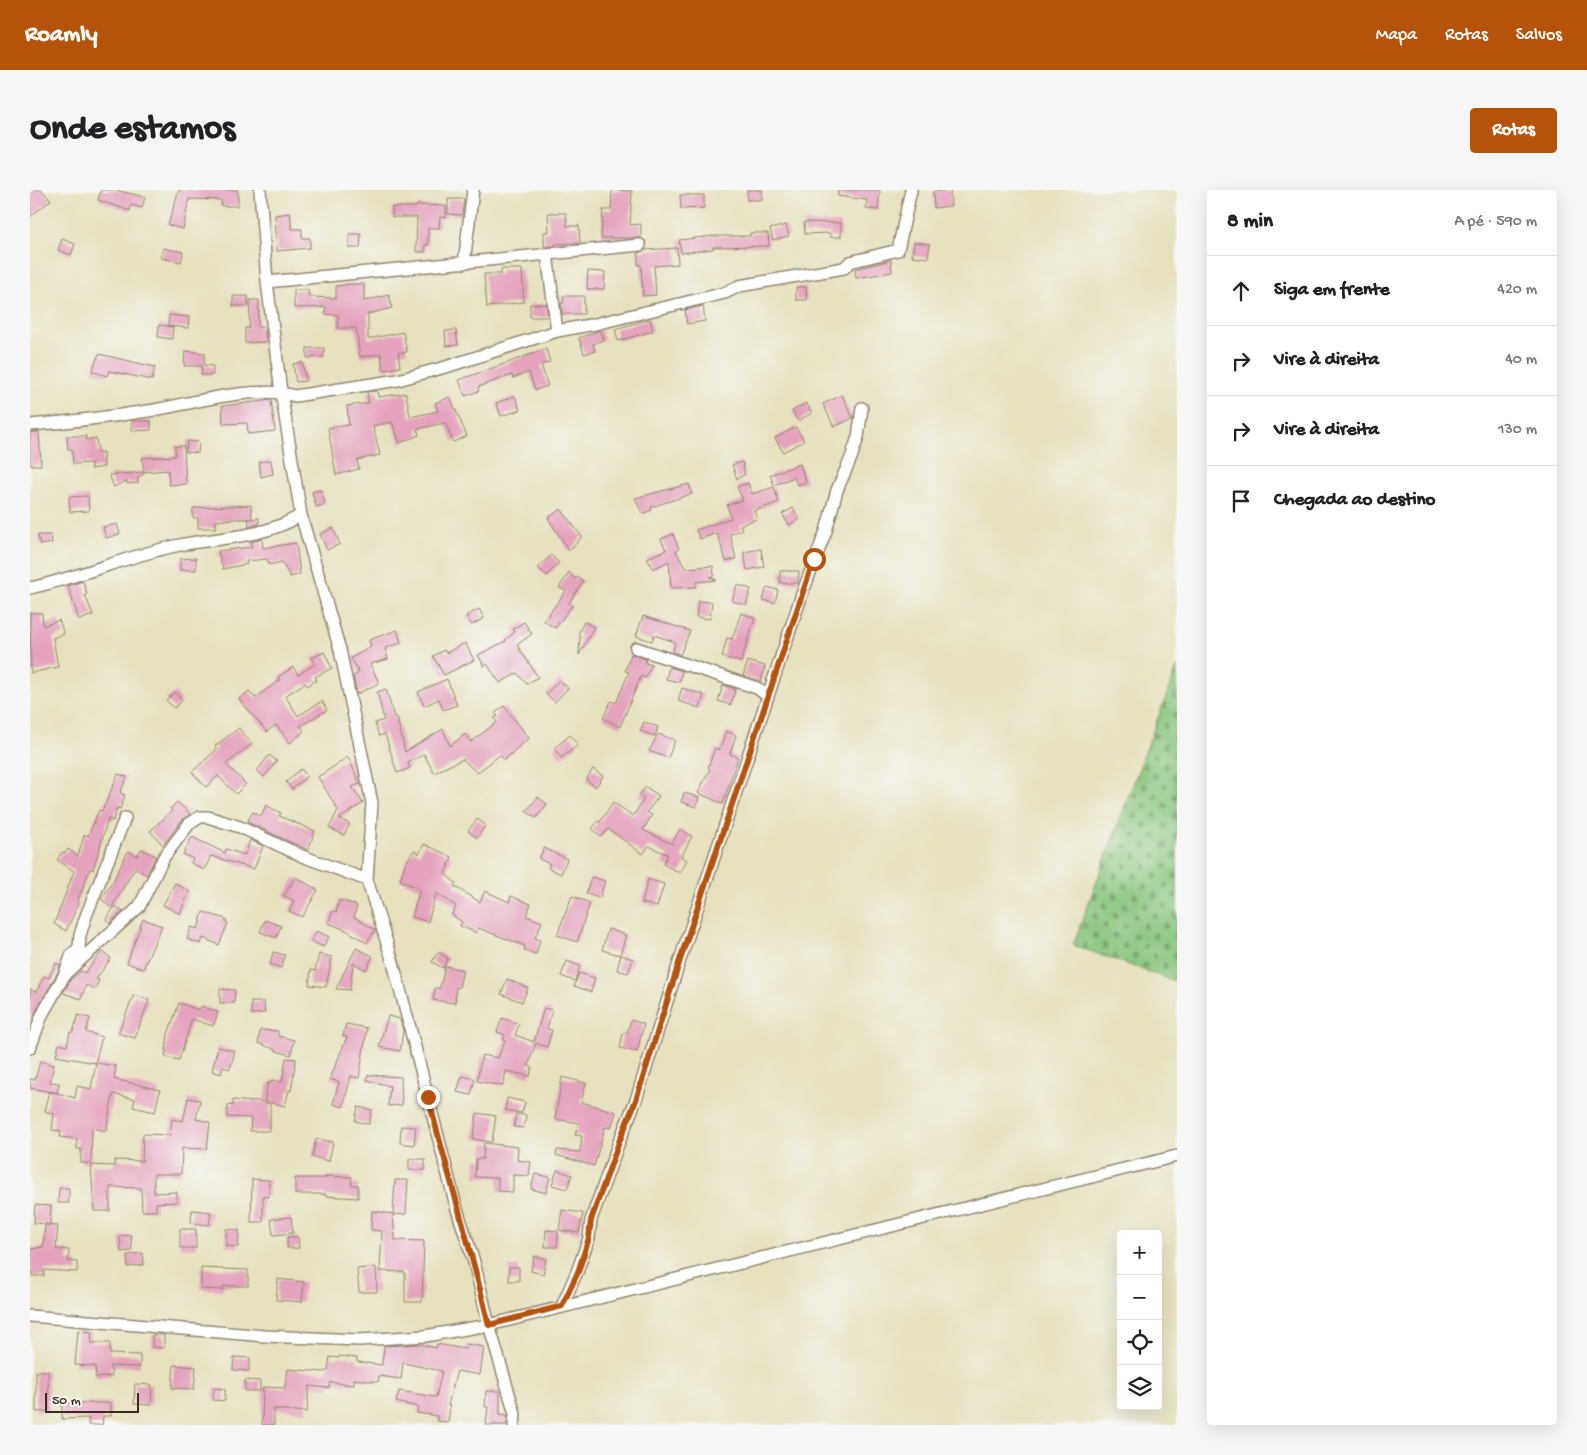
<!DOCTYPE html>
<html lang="pt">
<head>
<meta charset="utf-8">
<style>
	:root { --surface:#fff; --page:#f6f6f6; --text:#202124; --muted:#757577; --line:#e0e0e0; --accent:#b45309 }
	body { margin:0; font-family:"Gochi Hand",sans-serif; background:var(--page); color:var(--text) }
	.controls { position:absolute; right:15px; bottom:15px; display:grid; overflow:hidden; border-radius:5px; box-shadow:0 5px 20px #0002 }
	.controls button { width:45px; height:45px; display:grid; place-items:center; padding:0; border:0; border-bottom:1px solid var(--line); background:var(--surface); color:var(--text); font:25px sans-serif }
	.scale { position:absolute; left:15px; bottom:12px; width:94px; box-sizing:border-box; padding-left:5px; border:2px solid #3b2a1e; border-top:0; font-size:14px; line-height:18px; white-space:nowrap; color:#3b2a1e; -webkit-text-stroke:4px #f6f6f2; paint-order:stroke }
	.stop { position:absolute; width:15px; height:15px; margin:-11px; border:4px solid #b45309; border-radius:50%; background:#fff }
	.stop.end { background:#b45309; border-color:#fff; box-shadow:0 1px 5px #0008 }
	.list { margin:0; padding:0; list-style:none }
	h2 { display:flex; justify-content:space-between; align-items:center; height:65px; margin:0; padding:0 20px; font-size:21px }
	h2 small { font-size:16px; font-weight:400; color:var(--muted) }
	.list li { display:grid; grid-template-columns:32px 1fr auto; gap:15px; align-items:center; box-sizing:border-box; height:70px; padding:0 20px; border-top:1px solid var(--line) }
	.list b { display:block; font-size:19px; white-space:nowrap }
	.list em { font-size:16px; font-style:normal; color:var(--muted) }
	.icon { flex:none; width:28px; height:28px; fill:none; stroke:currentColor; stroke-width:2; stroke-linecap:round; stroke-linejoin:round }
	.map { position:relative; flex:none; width:1147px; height:1235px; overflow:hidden; border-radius:5px }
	header { display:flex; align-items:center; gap:30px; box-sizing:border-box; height:70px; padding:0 25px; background:var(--accent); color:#fff }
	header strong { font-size:24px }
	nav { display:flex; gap:28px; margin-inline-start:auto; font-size:18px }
	.intro { display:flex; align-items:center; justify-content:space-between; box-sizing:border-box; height:120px; padding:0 30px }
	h1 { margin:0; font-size:35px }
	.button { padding:12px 22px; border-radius:5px; background:var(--accent); color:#fff; font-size:18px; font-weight:700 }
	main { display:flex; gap:30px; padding:0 30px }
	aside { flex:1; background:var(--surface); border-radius:5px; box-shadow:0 5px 20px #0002 }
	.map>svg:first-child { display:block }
	.cemetery { fill:url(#cemetery-stones); stroke:#61784d }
	.building { fill:#e5a3be }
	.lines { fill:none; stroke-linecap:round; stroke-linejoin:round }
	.street-casing { stroke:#91866e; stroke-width:14 }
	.street { stroke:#fff; stroke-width:11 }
	.route { stroke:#b45309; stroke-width:6 }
</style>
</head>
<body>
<header>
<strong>Roamly</strong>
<nav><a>Mapa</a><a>Rotas</a><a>Salvos</a></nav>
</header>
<div class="intro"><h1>Onde estamos</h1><a class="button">Rotas</a></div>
<main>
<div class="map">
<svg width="1147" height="1235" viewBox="0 0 1147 1235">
	<defs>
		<pattern id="cemetery-stones" width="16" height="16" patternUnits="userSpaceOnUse" patternTransform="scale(1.25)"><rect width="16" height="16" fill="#87c57c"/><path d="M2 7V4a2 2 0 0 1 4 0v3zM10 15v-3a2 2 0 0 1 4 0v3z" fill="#70a065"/></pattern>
	</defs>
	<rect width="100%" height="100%" fill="#f6f6f2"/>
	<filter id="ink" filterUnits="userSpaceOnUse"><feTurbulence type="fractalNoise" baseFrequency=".02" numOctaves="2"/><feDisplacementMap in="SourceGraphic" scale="10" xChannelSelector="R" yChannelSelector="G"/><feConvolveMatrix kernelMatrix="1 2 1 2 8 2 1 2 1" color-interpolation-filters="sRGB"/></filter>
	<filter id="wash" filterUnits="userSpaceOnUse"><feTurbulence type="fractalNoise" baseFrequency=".0096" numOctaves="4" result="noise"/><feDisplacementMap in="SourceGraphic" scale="20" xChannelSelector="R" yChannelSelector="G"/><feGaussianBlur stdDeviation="1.12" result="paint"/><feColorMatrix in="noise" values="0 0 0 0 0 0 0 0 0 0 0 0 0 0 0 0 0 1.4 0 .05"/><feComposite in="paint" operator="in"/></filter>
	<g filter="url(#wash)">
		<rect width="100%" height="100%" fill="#e7e1be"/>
		<path class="cemetery" d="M1147 477V792L1043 755Z"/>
		<g id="blocks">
			<path class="building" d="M0 0H12L21 10 0 27Z
				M71 0H85L115 7 112 18 101 15 100 21 68 10Z
				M149 0H208V16H191V10L159 9 153 39 138 35Z
				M582 0 602 1 600 35 611 34V48H571L573 20H581Z
				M717 0H732V10H717Z
				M808 0H850L848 20 836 19 837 10 808 6Z
				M920 0 921 16 904 18 903 2Z
				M650 5H674V18L651 19Z
				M418 9H434L432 25 418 24Z
				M387 15 416 16V28L410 27 409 38H398V55H395V62H386L387 27H362V17H387Z
				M260 23 262 39H272V48H280V58L247 61 245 25Z
				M518 23H536L537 36H549L550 53 525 54V56L514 57V42H519Z
				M774 32 811 33V47H800V43L775 44Z
				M756 35 759 46 743 50 740 39Z
				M720 43H738L739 56 683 57V59L651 63 649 50 683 46H720Z
				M319 44H331L330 58H319Z
				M32 49 45 54 41 65 28 60Z
				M884 52 900 54 898 68 882 66Z
				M133 58 153 62 151 72 131 68Z
				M647 58 648 74 624 76 626 105 613 106 611 75H608V63L616 60Z
				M861 70 862 82 826 88 825 79Z
				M471 79H492L494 112 457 117 454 84H471Z
				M558 81 575 82 574 99H557Z
				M321 94H334V111L359 105 362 118 338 124V149L373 142 377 162 368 163 370 177 353 180 351 164 330 167 326 138H308V125L295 124 296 117 264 118V100H278L279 107 306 108V96Z
				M766 97H776L777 110H766Z
				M203 106H218V116H203Z
				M533 106H554V124H532L531 113H533Z
				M220 110H229L228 137H235L236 152 215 153V138H219Z
				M500 114H516L518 127H500Z
				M673 116 675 131 657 134 655 120Z
				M139 125 159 127 158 138 138 136Z
				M620 129 623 141 588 151 585 139Z
				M129 135 143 137 142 149 128 147Z
				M426 140 428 155 416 156 415 141Z
				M571 140 574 150 563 154 565 161 554 164 549 148Z
				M277 158H294V167L277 168Z
				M516 159 520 172 511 175 518 196 505 200 499 182 483 188 482 185 448 197 449 201 435 206 429 190Z
				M155 161 175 163 174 175 183 176V185H171L172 176H154Z
				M69 164 125 177 122 190 79 181 77 186 62 181Z
				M272 172 276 191 266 192 263 174Z
				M347 201 348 207 376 203 380 227 408 221 405 213 420 207 437 246 423 252 415 233 387 239 389 245 370 253 362 232 343 236 350 265 327 270 329 279 306 285 298 238 319 235 317 216 339 213 337 202Z
				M812 205 823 228 804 237 793 214Z
				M485 206 490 220 471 226 466 213Z
				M241 210 245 241 218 244 217 233 193 234 192 216Z
				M776 213 782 223 768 231 762 221Z
				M102 231H121V240L102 241Z
				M766 237 774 251 753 262 745 248Z
				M0 242H9L11 275H0Z
				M37 246H56V250L66 248 68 263 73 262 74 277 61 279V273L43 274 42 259H38Z
				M157 251 169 252 168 263 156 262Z
				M145 256H154L156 294 139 295 138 280 114 282 112 268 145 266Z
				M241 270 243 284 231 287 229 272Z
				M712 272 715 284 707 289 702 275Z
				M770 274 776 292 767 295 764 287 744 295 740 285Z
				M114 282V284L108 287V293L97 294V291L84 297 79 285Z
				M718 293 722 304 744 297 749 312 724 321 727 329 710 335 712 340 700 344 706 369 696 371 687 343 670 349 666 340 701 328 697 315 713 310 707 297Z
				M659 294 662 304 621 317 622 320 612 324 605 308Z
				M291 300 295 314 286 317 282 302Z
				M58 306 59 321 40 322 39 307Z
				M221 315 222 329 229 328V334L219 337 218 329H221H204L186 331V338H168V328H163V318Z
				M763 318 769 329 759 335 752 324Z
				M531 319 552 347 539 361 518 328Z
				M87 334 90 344 76 348 73 337Z
				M303 338 310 354 297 360 290 344Z
				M643 344 649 359 646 361 655 378 683 376 684 386 679 387 687 390 666 392V397L641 398 639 371 623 379 617 368 636 360 631 349Z
				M8 345H21L22 353 10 355Z
				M232 349 233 358 266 353 270 384 260 387 252 372 239 375 237 369 216 371 217 374 193 379 188 361 222 357 221 352Z
				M731 359 734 377 717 380 714 362Z
				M521 365 529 373 517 386 508 378Z
				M166 368V380H150V369Z
				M750 381H769L768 393H750Z
				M539 382 545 389 547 387 553 391 539 413 542 416 525 438 514 431 536 401 529 398Z
				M53 391 57 404 55 405 63 425 49 430 38 396Z
				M707 395 721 399 716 415 702 411Z
				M737 397 748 400 745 413 733 410Z
				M668 411 682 412 680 429 666 427Z
				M449 419 454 428 442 435 436 426Z
				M0 423H12L13 436 29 430 34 444 23 448 28 477 1 483Z
				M711 423 725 428 711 472 692 467 697 448 702 449Z
				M613 426 660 441 650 465 643 462 645 452 624 445 622 451 606 446Z
				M494 432 502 444 487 455 508 487 497 494 487 483 470 493 457 474 454 476 448 465 476 451 475 450 485 442 483 439Z
				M554 432 564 437 549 465 550 445 548 444Z
				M367 440 371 453 355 458 358 469 340 474 349 493 327 504 323 487 329 482 321 468 341 457 339 450Z
				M435 453 444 470 414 485 403 466 414 460 416 463Z
				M294 462 302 478 285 487 287 490 277 496 275 493 255 506 268 526 292 511 297 520 270 536 274 541 260 553 246 535 237 542 209 509 219 501 225 508 250 490 248 487 263 477 268 485 285 474 282 468Z
				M601 464 616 469 615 473 622 475 615 488 611 486 590 537 573 528 581 511 586 513 599 482 595 481Z
				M718 471 735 476 731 491 713 486Z
				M639 477 652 481 649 492 636 489Z
				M417 489 427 515 413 520 409 509 394 516 388 502Z
				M529 490 538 498 525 512 516 504Z
				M693 495 705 499 701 515 688 511Z
				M652 498 674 505 670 518 648 511Z
				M356 499 364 527H367L375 562 413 539 420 556 435 544 441 552 467 532 464 528 468 526 465 523 474 516 499 548 474 570 470 565 447 583 433 569 404 583 394 564 378 573 380 578 367 583 355 544 349 546 345 533 354 530 347 502Z
				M145 502 152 511 144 518 136 510Z
				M614 532 628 537 625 546 610 541Z
				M209 538 222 554 196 574 216 594 206 604 188 586 176 597 162 582 187 559 185 556Z
				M696 541 706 545 700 564 708 567 693 614 668 603 680 579 678 578 685 558 690 560Z
				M628 544 645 550 638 568 619 561Z
				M540 545 548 555 531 568 524 558Z
				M239 565 247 571 234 587 227 581Z
				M318 567 330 594 322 597 333 613 309 629 320 634 314 645 299 638 308 620 288 587Z
				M271 579 277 586 262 599 256 592Z
				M563 579 573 586 566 597 556 590Z
				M88 584 97 587 90 603 95 605 90 619 87 618 83 631 78 629 63 680 60 679 47 712 49 713 36 741 24 734 44 681 27 670 32 662 35 663 38 659 48 666 54 645 58 646 69 620 72 621Z
				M616 597 629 606 617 622 622 625 613 640 642 654 650 639 662 646 651 667 657 670 650 683 633 674 638 665 619 656 613 664 578 639 571 647 562 639 568 631 570 632 583 612 603 626 614 609 609 605Z
				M654 603 669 607 666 617 651 612Z
				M508 607 517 614 506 628 496 621Z
				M147 612 160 624 153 629 133 655 120 641 142 621 140 619Z
				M236 615 251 623 249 626 285 641 278 660 217 632 223 622 231 626Z
				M447 629 456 635 447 648 438 641Z
				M162 647 195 663 196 659 215 665 220 650 233 656 224 679 181 666 174 680 161 673 163 669 153 664Z
				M394 654 422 667 415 684 426 693 424 696 450 712 455 701 479 712 481 706 501 714 496 726 512 732 505 748 510 750 506 764 494 760 495 756 448 738 447 743 430 736 432 732 422 725 426 716 406 703 398 732 382 727 390 699 370 690 375 674 384 660 389 664Z
				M514 658 537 669 531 684 518 678 520 674 509 669Z
				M111 659 126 666 117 685 105 678 81 718 71 709 82 693 98 661 107 666Z
				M265 687 288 700 272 727 259 721 264 711 254 706Z
				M561 687 575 691 570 708 556 704Z
				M618 689 634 694 627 717 612 713Z
				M145 693 159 701 150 724 133 715Z
				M542 706 560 713 547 752 527 745Z
				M309 710 327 715 324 727 345 740 337 753 316 740 298 733 303 721 306 722Z
				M85 716 93 722 80 733 76 730Z
				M173 722 196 729V732L198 733 189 755 173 748 171 754 157 749 161 737 168 739Z
				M113 729 132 736 113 779 97 773Z
				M235 730 251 736 246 748 230 742Z
				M578 739 596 745 590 765 572 760Z
				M287 741 299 747 293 757 281 751Z
				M326 758 343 766 336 780 323 773 320 800 306 799Z
				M72 761 81 768 66 789 69 790 65 799 56 795 51 809 33 803 41 789 51 781 55 783Z
				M243 762 255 765 251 778 240 774Z
				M408 762 418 768 413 778 402 772Z
				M289 764 302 767 296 797 279 795 281 780 285 781Z
				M591 765 603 769 598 783 587 780Z
				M537 771 550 776 545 791 531 786Z
				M26 773 30 775 28 782 4 824 0 823V799L6 802 14 786 19 788Z
				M415 776 433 780 429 798 426 797 425 813 403 810 405 798H410Z
				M549 783 565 788 561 802 544 796Z
				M477 789 498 798 492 812 471 804Z
				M190 799 205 800 204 813H190Z
				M104 805 119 810 105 848 88 843Z
				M221 812H234L235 823 221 824Z
				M149 813 169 820 171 816 188 822 183 836 162 829 149 870 135 867 138 844Z
				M514 818 522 820 517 839 522 840 517 857 506 853 498 876 502 877 500 886 476 881 473 896 447 891 452 865 468 868 475 850 473 849 475 845 467 842 472 828 489 834 485 845 504 852Z
				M48 825 60 828 56 842 72 847 65 873 26 866 29 854 37 856 40 842H43Z
				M358 826 370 829 373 841 370 861 349 857Z
				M601 830 614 834 607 862 590 858 593 843 597 844Z
				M316 834 337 838 329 888 321 886 313 917 303 914 309 892 300 889 317 847 313 846Z
				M230 840 248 841V846L264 850 261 865 246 861 247 860 228 853Z
				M188 857 205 861 200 879 193 877 191 884 182 881Z
				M256 868 266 869 261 901 259 900 255 916 234 911 238 893H241L242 890 252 892Z
				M10 871 24 875 20 892 29 893 27 903 0 898V889L5 890Z
				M66 873 86 876 84 889 130 900 125 922 103 917 105 909 83 904 76 941 62 938 61 973H51V959H47V949L30 947 31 941 22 940 24 924 15 921 20 901 45 908 47 896 61 899Z
				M338 885 371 887 372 915 358 916 360 896 337 890Z
				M432 886 445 889 441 905 427 902Z
				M532 887 556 893 551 912 586 922 581 938 575 937 564 976 526 965 527 960 550 962 552 946 545 945 549 933 525 929Z
				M158 908 170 910 166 929 180 932 177 959 152 958 151 984H124V1003L147 1002V1012L126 1013V1021H112L111 998 80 997V1021H64L61 975 84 976 85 970 112 971 113 944 140 945 142 929 153 931Z
				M477 908 495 912 492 923 475 920Z
				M203 910 222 912 223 910 240 914V941H220L221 928 197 927 198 915 203 916Z
				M328 917 342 920 339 934 325 931Z
				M447 923 466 926 462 952 443 949Z
				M486 924 496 925 494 938 484 937Z
				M371 936 386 937 384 955 370 953Z
				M286 949 303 952 299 971 282 967Z
				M454 953 488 957 487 970 501 972 499 986 483 985V1002L468 1001V988L445 987 446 969H453Z
				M379 969H395V980H379Z
				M527 980 542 985 537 999 522 995Z
				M505 984 520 987 516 1003 501 999Z
				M296 986 322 987 321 995H328V1008L295 1006V1004H265V988H296Z
				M222 989 239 990V1007L233 1006V1032H221Z
				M365 990H378L376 1024 363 1025 365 1050 394 1051 392 1112H375V1082L350 1081 352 1041 341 1040 342 1021 363 1024Z
				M29 998H39V1013H28Z
				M5 1015 21 1016 20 1034 4 1033Z
				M162 1020 181 1022 179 1035 161 1033Z
				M532 1020 553 1023 549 1043 529 1040Z
				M261 1027 263 1043 243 1045 241 1029Z
				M15 1035 28 1036 26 1059 39 1060 38 1071 47 1072V1082L14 1080V1086H2L0 1059 13 1057Z
				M150 1039H166V1058H150Z
				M196 1039 209 1040 208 1057 196 1056Z
				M516 1040 528 1041 527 1057H515Z
				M101 1045 102 1061 91 1062 90 1046Z
				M257 1047H268L269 1058H257Z
				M113 1063 114 1075 98 1077 97 1065Z
				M504 1066 516 1069 513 1084 501 1081Z
				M346 1077 347 1102H329L327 1079Z
				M479 1077H489V1091H479Z
				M171 1078 218 1080V1096H193V1100L171 1099Z
				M248 1089 274 1092 272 1112 246 1110Z
				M48 1140 62 1142 61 1153H80V1164L110 1165V1177L80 1176 82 1186 66 1188 65 1176 45 1175Z
				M122 1145H134V1158L122 1157Z
				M389 1154 406 1158 407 1154 435 1159 436 1154 454 1157 450 1185 427 1181 418 1215 420 1216 418 1232 407 1231V1226L387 1223 388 1217 366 1212 369 1201 406 1207 412 1181 373 1173 371 1189 349 1186 348 1192 324 1189V1195L300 1192 299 1198 279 1196 277 1222 244 1219V1235H232L233 1197 255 1198 258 1179 294 1182 298 1180 300 1167 309 1168V1166L327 1168V1172L352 1175 354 1156Z
				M204 1167 220 1168 219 1181 203 1180Z
				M144 1175 166 1177 164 1199 142 1198Z
				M6 1181H18L19 1221 6 1222Z
				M215 1190 230 1191V1201H215Z
				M105 1194 122 1195 121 1215 104 1214Z
				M184 1198 195 1199V1211L183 1210Z
				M456 1201H470V1224L477 1225V1235H456L458 1217H455Z
				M32 1213H81V1226H73L72 1235H58L59 1228 32 1229Z"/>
		</g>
	</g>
	<g filter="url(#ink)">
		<use href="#blocks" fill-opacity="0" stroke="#91866e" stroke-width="1"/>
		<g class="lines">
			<g class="street-casing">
				<path id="street" d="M230 0 237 92 251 202 271 325 310 460 342 613 337 690 363 772 426 1016 444 1072 459 1135 485 1224 484 1235
					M517 64 527 141
					M434 73 443 0
					M237 92 610 55
					M0 235C40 232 79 227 118 221 160 214 225 194 265 206L368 190 419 176 527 141 565 134 695 103 709 96 814 78 820 72 868 60 881 0
					M0 398C51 387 99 365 150 355 191 347 235 348 271 325
					M606 458 727 498 738 506
					M35 783 42 764 49 758 50 745 56 726 95 628
					M0 858 12 825 35 784 109 717 134 667 159 634 170 627H178L210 637 272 666 337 690
					M532 1116 547 1082 559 1048 561 1030 589 952 606 910 650 770 772 404 796 341 807 300 821 268 828 247 832 218
					M0 1126 234 1146 329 1150 395 1146 459 1135 1147 966"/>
			</g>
			<use href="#street" class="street"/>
		</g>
	</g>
	<g class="lines" filter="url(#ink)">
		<path class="route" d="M398 907C418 984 441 1059 459 1135L532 1116 548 1082 559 1048 561 1030 589 952 606 910 650 770 784 369"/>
	</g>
</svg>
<div class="controls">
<button>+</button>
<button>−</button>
<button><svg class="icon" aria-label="locate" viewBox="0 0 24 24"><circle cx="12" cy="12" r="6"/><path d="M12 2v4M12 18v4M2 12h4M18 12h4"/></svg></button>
<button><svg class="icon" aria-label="layers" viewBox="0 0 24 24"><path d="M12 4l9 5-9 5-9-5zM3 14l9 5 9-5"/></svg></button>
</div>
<div class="scale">50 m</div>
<div class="stop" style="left:784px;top:369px"></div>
<div class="stop end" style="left:398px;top:907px"></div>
</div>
<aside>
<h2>8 min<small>A pé · 590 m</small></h2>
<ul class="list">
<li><svg class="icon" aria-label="ahead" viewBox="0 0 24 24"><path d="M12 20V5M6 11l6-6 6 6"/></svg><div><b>Siga em frente</b></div><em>420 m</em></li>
<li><svg class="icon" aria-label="right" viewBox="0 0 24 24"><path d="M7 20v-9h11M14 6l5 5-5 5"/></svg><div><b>Vire à direita</b></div><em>40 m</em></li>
<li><svg class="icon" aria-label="right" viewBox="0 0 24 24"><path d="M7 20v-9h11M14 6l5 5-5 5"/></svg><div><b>Vire à direita</b></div><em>130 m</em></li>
<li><svg class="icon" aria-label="arrive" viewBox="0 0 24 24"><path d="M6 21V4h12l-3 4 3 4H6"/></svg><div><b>Chegada ao destino</b></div></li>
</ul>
</aside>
</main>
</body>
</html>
